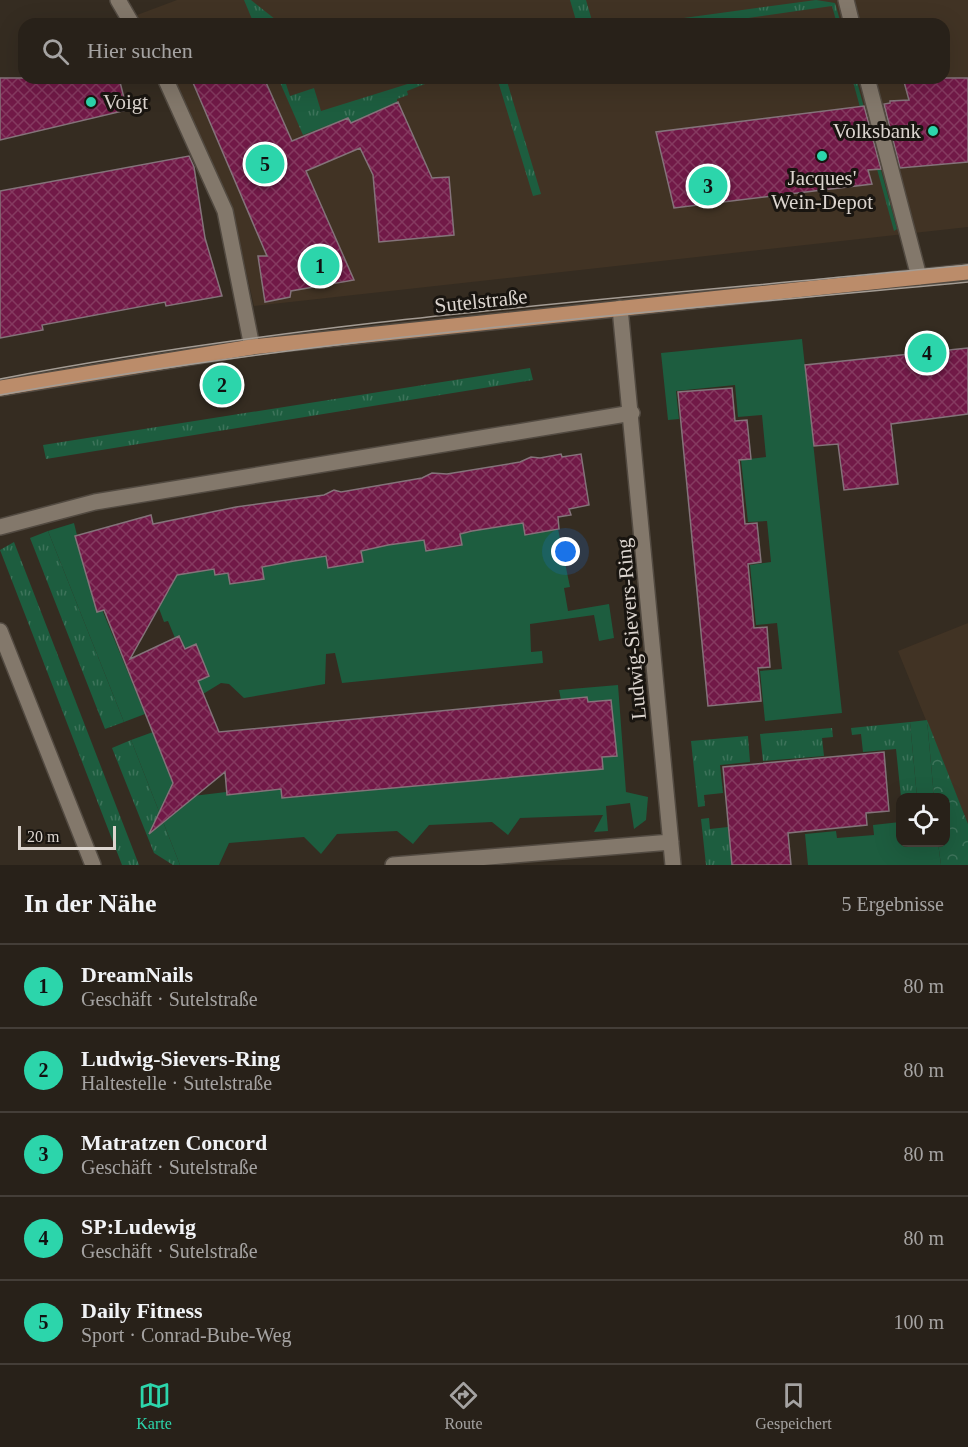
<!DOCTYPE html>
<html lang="de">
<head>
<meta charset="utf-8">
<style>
	:root { --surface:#282119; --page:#342e26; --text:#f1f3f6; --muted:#a5a3a2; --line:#443e38; --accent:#2cd5ab }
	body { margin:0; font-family:Georgia,serif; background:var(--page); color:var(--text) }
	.controls { position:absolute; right:18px; bottom:18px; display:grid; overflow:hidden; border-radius:12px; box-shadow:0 6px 24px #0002 }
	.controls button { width:54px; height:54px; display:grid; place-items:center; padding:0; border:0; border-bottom:2px solid var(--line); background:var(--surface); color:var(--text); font:30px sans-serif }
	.scale { position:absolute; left:18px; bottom:15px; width:98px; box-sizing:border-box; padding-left:6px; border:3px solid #dcd5cf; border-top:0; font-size:16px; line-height:21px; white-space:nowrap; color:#dcd5cf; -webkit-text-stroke:4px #191510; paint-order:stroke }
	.you { position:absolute; left:566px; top:552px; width:21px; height:21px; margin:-15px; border:4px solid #fff; border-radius:50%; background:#1a73e8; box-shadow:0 0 0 9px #1a73e833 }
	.badge { display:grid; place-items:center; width:39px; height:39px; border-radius:50%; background:var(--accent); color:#111; font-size:20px; font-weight:700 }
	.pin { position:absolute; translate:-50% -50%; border:3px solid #fff; box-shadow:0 2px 6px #0006 }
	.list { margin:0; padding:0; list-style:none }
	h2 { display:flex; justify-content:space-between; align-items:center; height:78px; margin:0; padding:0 24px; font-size:26px }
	h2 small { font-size:20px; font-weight:400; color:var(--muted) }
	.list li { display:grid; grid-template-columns:39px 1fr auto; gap:18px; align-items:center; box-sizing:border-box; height:84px; padding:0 24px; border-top:2px solid var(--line) }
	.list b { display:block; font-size:22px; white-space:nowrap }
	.list p { margin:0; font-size:20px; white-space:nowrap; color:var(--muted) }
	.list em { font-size:20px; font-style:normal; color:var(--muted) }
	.icon { flex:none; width:33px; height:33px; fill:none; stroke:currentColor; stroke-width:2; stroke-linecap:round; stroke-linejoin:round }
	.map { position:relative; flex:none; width:968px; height:865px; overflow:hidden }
	.search { position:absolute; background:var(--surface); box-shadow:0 6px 24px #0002; left:18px; right:18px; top:18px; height:66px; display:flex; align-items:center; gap:15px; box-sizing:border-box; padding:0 21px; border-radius:18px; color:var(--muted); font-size:22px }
	.sheet { height:498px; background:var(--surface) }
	nav { display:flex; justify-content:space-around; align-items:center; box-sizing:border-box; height:84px; border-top:2px solid var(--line); background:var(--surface); font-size:16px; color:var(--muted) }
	nav a { display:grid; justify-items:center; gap:3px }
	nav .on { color:var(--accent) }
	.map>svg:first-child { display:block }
	.built { fill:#413324 }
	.grass { fill:url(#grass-tufts) }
	.park { fill:url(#park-crowns) }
	.garden { fill:#1d5d3f }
	.building { fill:url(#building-cross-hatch); stroke:#84737a; stroke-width:1.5 }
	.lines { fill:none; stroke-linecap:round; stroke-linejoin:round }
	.minor-casing { stroke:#524a41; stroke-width:18 }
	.major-casing { stroke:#524a41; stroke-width:18 }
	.minor { stroke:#83786b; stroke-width:15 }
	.major { stroke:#bb8c6a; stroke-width:15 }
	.tram { stroke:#a49c94; stroke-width:1.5 }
	.poi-dot { fill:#2cd5ab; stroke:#191510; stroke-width:2 }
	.labels { text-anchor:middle; stroke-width:6; stroke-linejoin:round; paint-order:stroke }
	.poi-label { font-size:21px; fill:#dcd5cf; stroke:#191510; text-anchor:start }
	.street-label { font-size:21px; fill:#dcd5cf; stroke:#191510 }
</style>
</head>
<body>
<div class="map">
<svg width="968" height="865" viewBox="0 0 968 865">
	<defs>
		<pattern id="grass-tufts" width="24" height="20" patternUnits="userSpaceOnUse" patternTransform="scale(1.5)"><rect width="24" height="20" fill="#1d5d3f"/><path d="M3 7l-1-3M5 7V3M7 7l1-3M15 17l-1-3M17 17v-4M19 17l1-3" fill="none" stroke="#3d735a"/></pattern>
		<pattern id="park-crowns" width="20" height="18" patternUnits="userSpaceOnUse" patternTransform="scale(1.5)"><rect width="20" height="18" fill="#1d5d3f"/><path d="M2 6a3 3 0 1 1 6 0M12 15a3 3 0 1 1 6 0" fill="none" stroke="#3d735a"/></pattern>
		<pattern id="building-cross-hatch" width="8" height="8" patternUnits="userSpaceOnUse" patternTransform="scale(1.5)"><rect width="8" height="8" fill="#711947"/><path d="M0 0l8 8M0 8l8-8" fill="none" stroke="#853a60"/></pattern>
	</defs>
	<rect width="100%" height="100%" fill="#352c21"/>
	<path class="built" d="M177 0H968V227L254 306 232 209 173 78H944V24H142L137 15Z
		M968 623V824L898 651Z"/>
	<path class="grass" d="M244 0H251L280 23 291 20 293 24H254Z
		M570 0H586L593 24H577Z
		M816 0 835 3 841 24H837L832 6 706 24H640Z
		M278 78H284L290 96 314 88 321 111 414 82V78H428L430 82 407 91 408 95 397 99V102L351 123 348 118 303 135Z
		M497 78H506L541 194 533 196Z
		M852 78H856L897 229 894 231Z
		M530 368 533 380 46 459 43 445Z
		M48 531 124 722 105 729 30 538Z
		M14 542 139 865H122L0 550Z
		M910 722 917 797H901L896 749 863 752 861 734 852 735 851 728Z
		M832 728 833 737 822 738 824 756 763 761 760 734Z
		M748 736 750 762 720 765 723 793 704 795 705 806 698 807 691 741Z
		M131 740 180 865H173L154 853 112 748Z
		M709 818 710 829 728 827 732 865H706L701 819Z"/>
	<path class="park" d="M927 720 968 824V865H941L938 843 946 842V798L934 797Z"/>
	<path class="garden" d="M802 339 842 713 765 721 760 671 782 669 777 623 756 625 750 565 771 562 767 521 748 522 741 460 766 457 762 415 738 417 735 385 676 391 679 419 668 420 661 353Z
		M509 519 510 525 523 523 525 535 558 529 570 587 564 588 568 611 609 604 614 638 599 641 594 615 530 624 531 652 542 651 543 663 342 683 335 653 326 654 325 684 244 698 229 684 221 683 203 694 198 681 209 676 195 645 185 649 180 636 175 638 168 621 164 622 157 603C166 599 175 583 175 573L214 569 228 573 231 584 264 579 262 567 275 565 274 559 312 552 313 558C347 553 378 545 410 536L412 542 424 540 427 551 461 546 460 534 472 532 471 526Z
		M74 523 94 604 99 602 145 714 124 722 48 531Z
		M618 685 626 792 648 797 646 820 634 829 630 803 606 806 608 831 594 832 603 815 520 818 508 835 492 822 429 825 413 844 397 831 337 834 321 854 304 837 229 843 219 865H180L131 740 153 732 174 787 169 791 168 799 226 792 227 795 281 786 282 798 603 769 602 757 617 755 611 701 588 702 561 700 559 690Z
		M927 720 934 797H917L910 722Z
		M900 822V842L938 843 941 865H808L805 834 836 831 837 838 874 835 873 825Z"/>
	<path class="building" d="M0 78H119L127 110 0 140Z
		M191 78H264L292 141 348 118 351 123 398 102 432 178 449 177 454 235 379 242 373 175 360 148 306 171 354 280 291 291 290 297 265 302 258 256H267Z
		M903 78H968V162L900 168 884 104 890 103V101L909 100Z
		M864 106 881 169 868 170 872 184 674 208 656 132Z
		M189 156 194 167 205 238 222 296 166 306 165 302 42 325 43 330 0 338V191Z
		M968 348V414L891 424 898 484 844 490 838 444 814 446 805 365Z
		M732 388 735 421 747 420 751 459 739 460 745 524 757 523 761 562 748 564 754 628 767 627 770 667 758 668 761 701 708 706 678 392Z
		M561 454 562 457 581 454 589 505 569 509 571 515 558 517 559 529 525 535 523 523 472 531 460 534 462 545 426 551 424 540 388 545 361 551 363 562 328 568 326 556 294 561 262 567 264 579 230 584 228 573 215 575 214 569 177 575 130 659 179 636 185 649 196 644 209 676 198 681 219 732 587 697 588 702 611 700 617 756 602 757 603 769 282 798 281 789 227 795 225 772 149 834 173 783 104 610 97 612 75 536 151 515 153 524 236 507 324 495 334 490 341 492 422 478 432 473 447 474 520 462 531 457 540 458Z
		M884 752 889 811 866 813 867 825 788 833 791 865H732L723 767Z"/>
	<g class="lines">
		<g class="minor-casing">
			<path id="minor" d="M118 0 132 24
				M846 0 852 24
				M165 78 225 211 252 347
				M867 78 919 277
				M620 308 673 865
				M0 527 95 502 632 413
				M0 631 93 865
				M393 865 671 842"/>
		</g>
		<g class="major-casing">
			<path id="major" d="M0 388 252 347 968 272"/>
		</g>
		<use href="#minor" class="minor"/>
		<use href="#major" class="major"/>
		<path class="tram" d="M0 379C318 318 646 297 968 265
			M0 395C320 337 645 313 968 282"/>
	</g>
	<g class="poi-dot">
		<circle cx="91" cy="102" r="6"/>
		<circle cx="933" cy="131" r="6"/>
		<circle cx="822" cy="156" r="6"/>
	</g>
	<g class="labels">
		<g class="poi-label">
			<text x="103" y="109">Voigt</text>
			<text x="921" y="138" text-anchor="end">Volksbank</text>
			<text x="822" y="185" text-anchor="middle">Jacques'<tspan x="822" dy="24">Wein-Depot</tspan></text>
		</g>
		<g class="street-label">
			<text transform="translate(481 301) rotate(-6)" y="7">Sutelstraße</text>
			<text transform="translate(631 629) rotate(-95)" y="7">Ludwig-Sievers-Ring</text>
		</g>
	</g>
</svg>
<div class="controls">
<button><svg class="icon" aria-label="locate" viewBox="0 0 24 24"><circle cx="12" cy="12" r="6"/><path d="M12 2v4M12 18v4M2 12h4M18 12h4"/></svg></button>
</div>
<div class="scale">20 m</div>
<div class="you"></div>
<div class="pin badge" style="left:320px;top:266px">1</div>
<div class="pin badge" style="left:222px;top:385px">2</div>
<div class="pin badge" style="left:708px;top:186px">3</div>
<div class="pin badge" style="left:927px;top:353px">4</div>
<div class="pin badge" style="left:265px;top:164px">5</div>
<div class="search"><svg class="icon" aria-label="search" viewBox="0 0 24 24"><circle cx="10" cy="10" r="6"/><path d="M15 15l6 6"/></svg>Hier suchen</div>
</div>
<section class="sheet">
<h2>In der Nähe<small>5 Ergebnisse</small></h2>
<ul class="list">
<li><span class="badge">1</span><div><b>DreamNails</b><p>Geschäft · Sutelstraße</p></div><em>80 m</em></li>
<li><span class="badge">2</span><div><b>Ludwig-Sievers-Ring</b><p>Haltestelle · Sutelstraße</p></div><em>80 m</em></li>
<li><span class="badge">3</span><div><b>Matratzen Concord</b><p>Geschäft · Sutelstraße</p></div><em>80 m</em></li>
<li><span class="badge">4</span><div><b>SP:Ludewig</b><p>Geschäft · Sutelstraße</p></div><em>80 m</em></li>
<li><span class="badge">5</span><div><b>Daily Fitness</b><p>Sport · Conrad-Bube-Weg</p></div><em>100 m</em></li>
</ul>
</section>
<nav>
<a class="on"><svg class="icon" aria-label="map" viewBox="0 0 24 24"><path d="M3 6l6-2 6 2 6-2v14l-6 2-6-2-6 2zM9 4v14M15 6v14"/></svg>Karte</a>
<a><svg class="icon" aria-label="directions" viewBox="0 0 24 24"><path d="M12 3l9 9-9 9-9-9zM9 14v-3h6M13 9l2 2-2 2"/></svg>Route</a>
<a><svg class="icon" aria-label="saved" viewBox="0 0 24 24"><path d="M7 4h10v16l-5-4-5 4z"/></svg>Gespeichert</a>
</nav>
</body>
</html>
